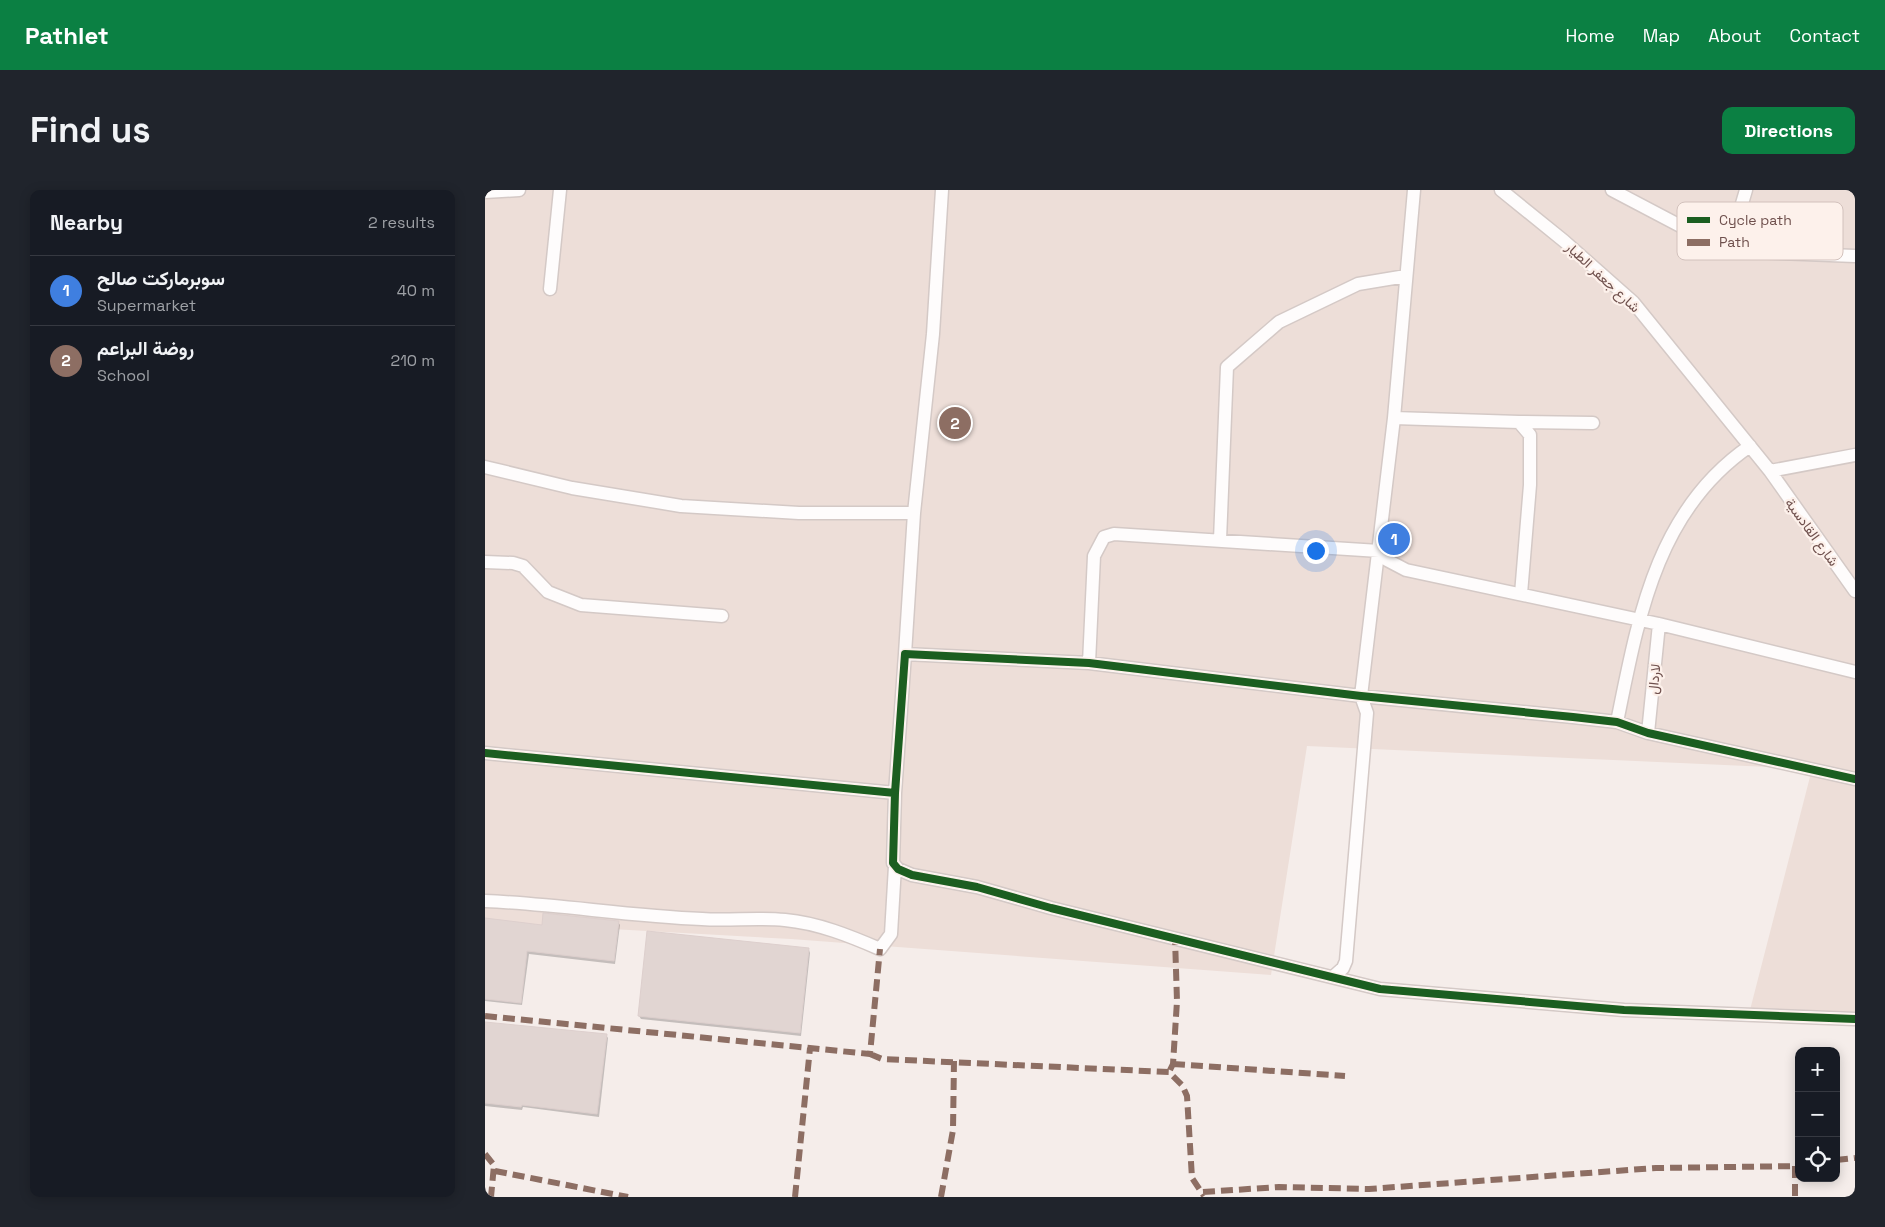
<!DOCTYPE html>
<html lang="en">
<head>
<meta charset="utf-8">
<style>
	:root { --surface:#171b24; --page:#20242c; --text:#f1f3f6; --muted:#9ea1a6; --line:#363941; --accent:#0b8043 }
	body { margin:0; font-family:"Space Grotesk",Vazirmatn,sans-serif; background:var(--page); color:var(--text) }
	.controls { position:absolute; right:15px; bottom:15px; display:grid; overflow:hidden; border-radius:10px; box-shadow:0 2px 12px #0003 }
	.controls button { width:45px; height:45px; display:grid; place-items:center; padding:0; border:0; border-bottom:1px solid var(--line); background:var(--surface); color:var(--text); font:25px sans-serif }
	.you { position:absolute; left:830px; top:360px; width:18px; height:18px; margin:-12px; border:4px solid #fff; border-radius:50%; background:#1a73e8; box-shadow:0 0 0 8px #1a73e833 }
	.badge { display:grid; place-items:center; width:32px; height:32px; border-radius:50%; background:var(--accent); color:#fff; font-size:16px; font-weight:700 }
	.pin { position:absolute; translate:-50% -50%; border:2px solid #fff; box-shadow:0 1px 5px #0006 }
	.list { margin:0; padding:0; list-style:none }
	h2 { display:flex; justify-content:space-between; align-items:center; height:65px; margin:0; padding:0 20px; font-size:21px }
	h2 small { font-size:16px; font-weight:400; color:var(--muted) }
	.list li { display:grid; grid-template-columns:32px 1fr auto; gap:15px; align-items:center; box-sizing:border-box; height:70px; padding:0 20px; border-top:1px solid var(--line) }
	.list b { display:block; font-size:19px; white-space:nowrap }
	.list p { margin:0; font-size:16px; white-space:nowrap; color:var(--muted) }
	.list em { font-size:16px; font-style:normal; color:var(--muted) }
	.icon { flex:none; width:28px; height:28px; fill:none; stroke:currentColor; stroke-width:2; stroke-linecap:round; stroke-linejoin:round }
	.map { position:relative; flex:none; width:1370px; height:1007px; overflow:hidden; border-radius:10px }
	header { display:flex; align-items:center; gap:30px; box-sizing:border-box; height:70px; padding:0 25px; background:var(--accent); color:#fff }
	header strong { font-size:24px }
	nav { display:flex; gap:28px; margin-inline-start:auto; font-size:18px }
	.intro { display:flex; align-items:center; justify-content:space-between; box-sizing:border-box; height:120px; padding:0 30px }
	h1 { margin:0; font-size:35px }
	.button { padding:12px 22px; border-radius:10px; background:var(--accent); color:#fff; font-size:18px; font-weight:700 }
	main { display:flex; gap:30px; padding:0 30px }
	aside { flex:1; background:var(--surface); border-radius:10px; box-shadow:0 2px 12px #0003 }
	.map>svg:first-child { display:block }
	.residential { fill:#edded8 }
	.shadow { fill:#0003 }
	.building { fill:#e1d5d2; stroke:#ddcfcd }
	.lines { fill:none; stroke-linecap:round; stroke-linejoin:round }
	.minor-casing { stroke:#d4c9c6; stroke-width:15 }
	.minor { stroke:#fefcfc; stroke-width:12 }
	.quiet { stroke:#8d6e63; stroke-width:6; stroke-dasharray:12 6; stroke-linecap:butt }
	.cycleway-casing { stroke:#fdf1eb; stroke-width:11 }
	.cycleway { stroke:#1b5e20; stroke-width:8 }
	.labels { text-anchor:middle; stroke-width:4.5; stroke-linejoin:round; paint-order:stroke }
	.street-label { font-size:14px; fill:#6f504d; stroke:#fdf1eb }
	.key { fill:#fdf1eb; stroke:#d2c1bc; stroke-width:1 }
	.key-label { font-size:14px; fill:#6f504d }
</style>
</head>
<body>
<header>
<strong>Pathlet</strong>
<nav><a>Home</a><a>Map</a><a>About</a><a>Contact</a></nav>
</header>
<div class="intro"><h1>Find us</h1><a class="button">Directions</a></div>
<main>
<aside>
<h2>Nearby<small>2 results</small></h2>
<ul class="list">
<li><span class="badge" style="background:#3f7fe0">1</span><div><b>سوبرماركت صالح</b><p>Supermarket</p></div><em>40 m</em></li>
<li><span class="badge" style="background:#8d6e63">2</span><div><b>روضة البراعم</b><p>School</p></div><em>210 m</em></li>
</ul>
</aside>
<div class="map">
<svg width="1370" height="1007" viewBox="0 0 1370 1007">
	<rect width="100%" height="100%" fill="#f5edea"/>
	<path class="residential" d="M0 0H1370V835L1265 820 1327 579 822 556 786 785 306 749 0 732Z"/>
	<path class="shadow" d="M0 729 58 736 133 732 135 735 130 774 44 764 37 815 0 811Z
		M324 760 325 763 316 846 156 829 154 826Z
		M0 833 121 845 123 848 114 927 38 917 37 920 0 916Z"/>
	<path class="building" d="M58 723 134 731 129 771 42 761 36 813 0 809V728L57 735Z
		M162 741 324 758 315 843 153 826Z
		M0 832 122 844 112 924 37 915 36 917 0 913Z"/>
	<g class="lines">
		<g class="minor-casing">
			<path id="minor" d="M929 0 909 228 1034 232 1045 245V295L1036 404
				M1016 0 1079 51 1148 112 1285 281 1370 401
				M1127 0 1243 61 1370 66
				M0 2 34 0
				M1243 61 1261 0
				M65 99 75 0
				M1034 232 1108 233
				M0 277 87 298 196 316 314 323H429L448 144 457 0
				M1285 281 1370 265
				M735 350 742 177 794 132 873 94 921 86
				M0 372 28 373 38 376 63 402 96 415 237 426
				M420 464 429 323
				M604 473 609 366 619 347 629 344 894 361 902 370 921 380 1174 434 1370 482
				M1132 532C1153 429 1171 320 1265 256
				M1163 543 1174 434
				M0 563 410 603 408 673 413 679 427 685 492 697 566 718 895 799 1139 820 1370 829
				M410 603 420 464 604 473 876 506 1088 527 1132 532 1163 543 1370 589
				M0 711C72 714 144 726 217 729 244 731 273 727 300 730 333 733 365 746 395 759L406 744 410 676
				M848 787 858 778 861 771 882 523 876 506 909 228"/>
		</g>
		<use href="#minor" class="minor"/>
		<path class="quiet" d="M0 826 385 864 395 759
			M385 864 397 869 684 882 697 895 702 906 707 988 719 1006
			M688 874 860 886
			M685 880 688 874 692 811 690 748
			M0 964 9 975 6 1007
			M1351 970 1370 968
			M1310 976V1007
			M10 981 143 1007
			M718 1002 794 997 884 999 1171 978 1314 976
			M310 1007 325 858
			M456 1007 468 940 469 871"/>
		<g class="cycleway-casing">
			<path id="cycleway" d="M0 563 410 603 408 673 413 679 427 685 492 697 566 718 895 799 1139 820 1370 829
				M410 603 420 464 604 473 876 506 1088 527 1132 532 1163 543 1370 589"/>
		</g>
		<use href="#cycleway" class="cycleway"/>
	</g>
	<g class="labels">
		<g class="street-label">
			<text transform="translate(1118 87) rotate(43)" y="5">شارع جعفر الطيار</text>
			<text transform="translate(1327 342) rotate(54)" y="5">شارع القادسية</text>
			<text transform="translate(1169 489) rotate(-84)" y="5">لاردال</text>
		</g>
	</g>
	<rect x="1192" y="12" width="166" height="58" rx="8" class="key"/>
	<rect x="1202" y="27" width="23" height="6" fill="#1b5e20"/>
	<rect x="1202" y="49" width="23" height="7" fill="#8d6e63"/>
	<g class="key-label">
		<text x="1234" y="35">Cycle path</text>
		<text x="1234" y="57">Path</text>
	</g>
</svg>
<div class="controls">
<button>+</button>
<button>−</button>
<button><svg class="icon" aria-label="locate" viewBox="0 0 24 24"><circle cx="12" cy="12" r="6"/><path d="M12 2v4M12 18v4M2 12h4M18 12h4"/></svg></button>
</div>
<div class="you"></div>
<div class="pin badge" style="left:909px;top:349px;background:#3f7fe0">1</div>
<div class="pin badge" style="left:470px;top:233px;background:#8d6e63">2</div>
</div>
</main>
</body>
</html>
